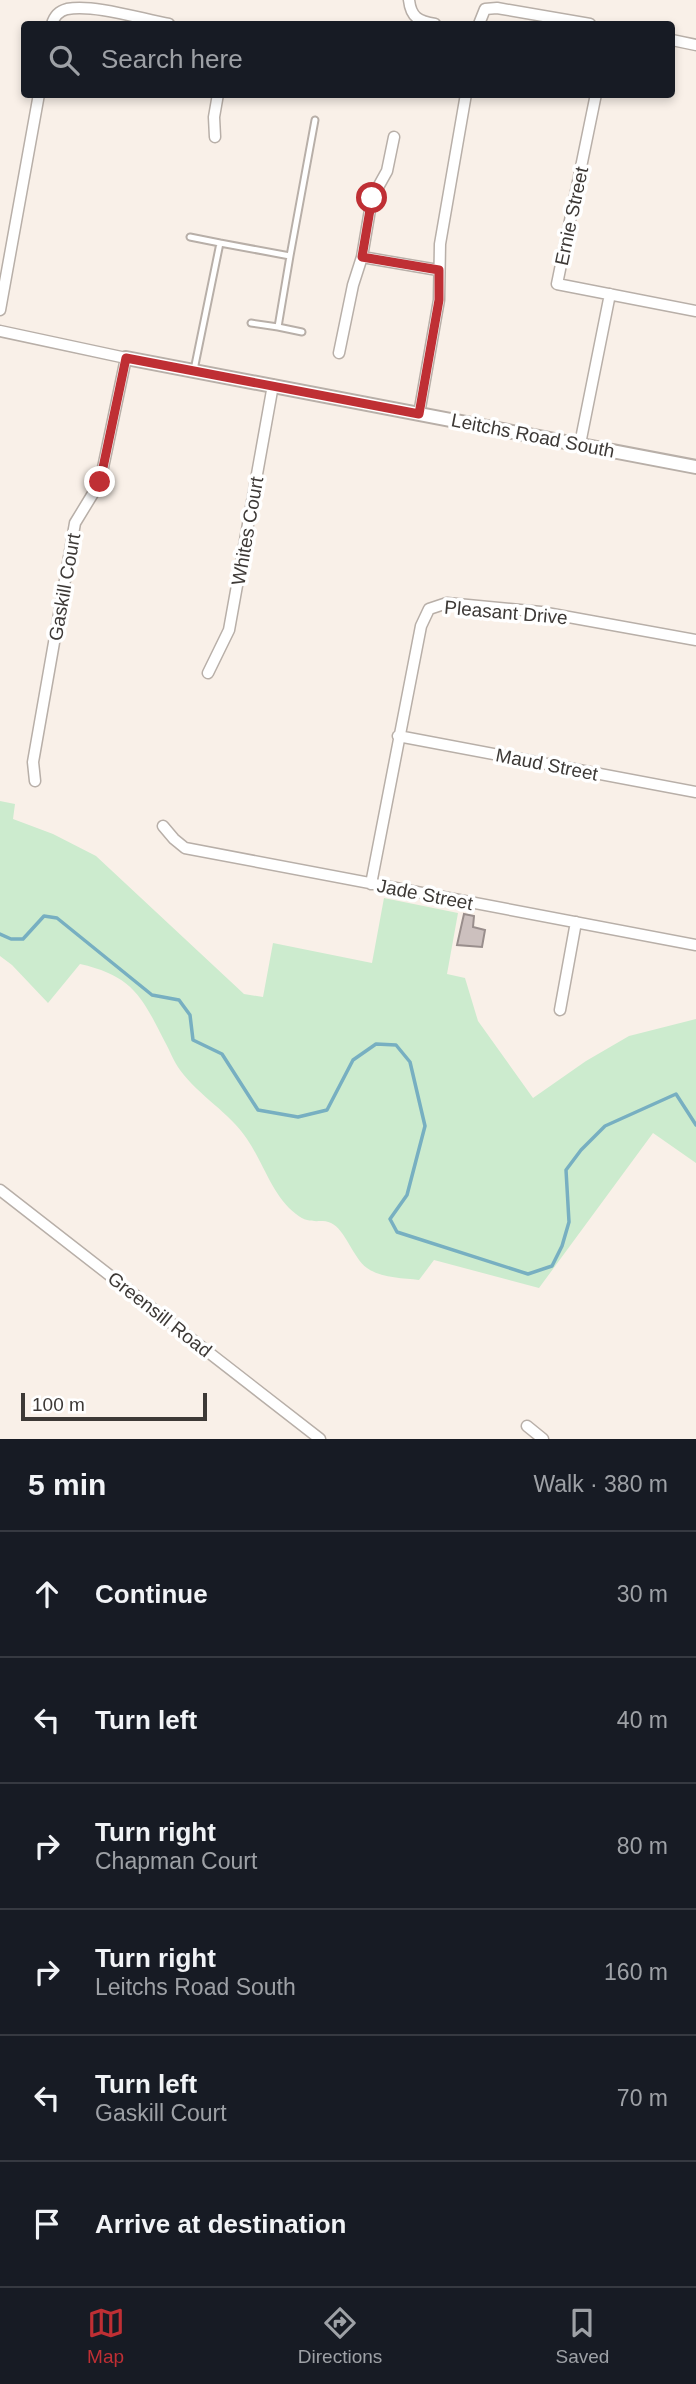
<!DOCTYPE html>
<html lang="en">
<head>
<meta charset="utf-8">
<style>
	:root { --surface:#171b24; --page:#20242c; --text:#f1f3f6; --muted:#9ea1a6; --line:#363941; --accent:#bf2f34 }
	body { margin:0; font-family:Arial,sans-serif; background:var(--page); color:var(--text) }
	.scale { position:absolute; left:21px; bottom:18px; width:186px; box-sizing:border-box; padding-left:7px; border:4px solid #3d3936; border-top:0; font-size:19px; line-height:24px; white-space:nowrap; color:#3d3936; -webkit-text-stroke:5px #fff; paint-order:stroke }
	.stop { position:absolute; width:21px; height:21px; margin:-16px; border:5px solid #bf2f34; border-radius:50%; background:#fff }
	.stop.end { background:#bf2f34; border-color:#fff; box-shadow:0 2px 7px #0008 }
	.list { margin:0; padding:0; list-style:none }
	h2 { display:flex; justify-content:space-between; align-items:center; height:91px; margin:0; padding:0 28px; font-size:30px }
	h2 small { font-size:23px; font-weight:400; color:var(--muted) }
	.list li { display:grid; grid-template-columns:46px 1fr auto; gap:21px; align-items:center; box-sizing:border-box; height:126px; padding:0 28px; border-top:2px solid var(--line) }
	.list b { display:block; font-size:26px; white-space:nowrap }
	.list p { margin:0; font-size:23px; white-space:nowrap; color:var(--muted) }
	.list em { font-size:23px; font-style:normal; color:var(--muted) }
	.icon { flex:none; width:38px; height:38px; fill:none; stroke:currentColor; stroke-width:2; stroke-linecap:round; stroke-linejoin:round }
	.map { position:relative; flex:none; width:696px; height:1439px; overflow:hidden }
	.search { position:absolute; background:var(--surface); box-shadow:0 4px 10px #0003; left:21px; right:21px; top:21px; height:77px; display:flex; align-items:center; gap:18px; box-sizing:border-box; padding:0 24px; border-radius:7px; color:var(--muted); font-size:26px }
	.sheet { height:847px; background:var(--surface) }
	nav { display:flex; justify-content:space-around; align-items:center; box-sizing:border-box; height:98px; border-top:2px solid var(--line); background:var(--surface); font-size:19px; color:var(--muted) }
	nav a { display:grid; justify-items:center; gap:4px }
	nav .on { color:var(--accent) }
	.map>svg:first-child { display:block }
	.green { fill:#ccebce }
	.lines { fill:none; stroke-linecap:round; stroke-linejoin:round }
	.stream { stroke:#77afc1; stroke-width:3.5 }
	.building { fill:#ccc0be; stroke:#998e8c; stroke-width:2 }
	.service-casing { stroke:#b8afa8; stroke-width:9 }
	.minor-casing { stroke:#b8afa8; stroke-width:13 }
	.tertiary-casing { stroke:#b8afa8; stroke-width:16 }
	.service { stroke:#fff; stroke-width:5 }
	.minor { stroke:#fff; stroke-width:10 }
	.tertiary { stroke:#fff; stroke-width:12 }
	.route { stroke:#bf2f34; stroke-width:9 }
	.labels { text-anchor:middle; stroke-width:7; stroke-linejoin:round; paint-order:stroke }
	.street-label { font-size:19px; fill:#3d3936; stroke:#fff }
</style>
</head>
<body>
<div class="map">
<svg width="696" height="1439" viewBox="0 0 696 1439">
	<rect width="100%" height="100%" fill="#f9f0e8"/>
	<path class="green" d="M0 801 15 804 13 819 53 834 96 856 244 994 263 997 273 943 372 963 384 898 458 913 447 974 465 978 478 1021 533 1098 586 1061 629 1036 696 1019V1163L653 1133 539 1288 434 1260 419 1280C403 1278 381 1278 367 1268 353 1258 345 1229 331 1223 320 1218 311 1226 296 1214 273 1197 263 1162 247 1139 229 1112 199 1096 180 1070 174 1062 170 1051 165 1042 142 997 133 976 80 964L48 1003 12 965 0 956Z"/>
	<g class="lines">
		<path class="stream" d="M0 934 11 939H23L44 916 57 918 152 995 179 1000 190 1015 193 1040 222 1054 258 1110 298 1117 327 1110 353 1060 376 1044 396 1045 410 1062 425 1126 407 1195 390 1219 397 1232 528 1274 552 1266 562 1246 569 1222 566 1170 581 1150 605 1126 676 1094 696 1125"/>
	</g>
	<path class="building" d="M464 914 474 916 473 927 485 930 482 947 457 945Z"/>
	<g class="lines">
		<g class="service-casing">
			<path id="service" d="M190 237 220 243 194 370
				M220 243 290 256 278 327 251 323
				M290 256 315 120
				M278 327 302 332"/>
		</g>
		<g class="minor-casing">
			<path id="minor" d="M409 0C411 18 419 21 435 24
				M52 24C54 17 59 11 67 9 95 4 141 19 169 24
				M479 24 485 9 497 8 590 24
				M672 40 696 45
				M596 94 557 284 696 311
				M215 137 214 117 218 94
				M362 257 438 270
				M0 310 39 94
				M0 331 126 358 100 482 75 523 33 762 35 781
				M339 353 353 285 362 257 372 198 387 171 394 137
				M419 414 439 300 440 244 466 94
				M580 444 610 294
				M208 673 229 630 273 385
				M398 736 696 792
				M163 826 174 839 185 848 696 945
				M371 884 421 626 429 609 447 603 541 612 696 640
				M560 1010 576 922
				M0 1190 320 1439
				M527 1426 543 1439"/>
		</g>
		<g class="tertiary-casing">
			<path id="tertiary" d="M126 358 696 467"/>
		</g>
		<use href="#service" class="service"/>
		<use href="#minor" class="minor"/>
		<use href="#tertiary" class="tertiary"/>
	</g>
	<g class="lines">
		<path class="route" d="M100 482 126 358 419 414 439 300V270L362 257 372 198"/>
	</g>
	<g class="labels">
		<g class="street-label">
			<text transform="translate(571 216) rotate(-78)" y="7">Ernie Street</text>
			<text transform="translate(533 435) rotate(11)" y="7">Leitchs Road South</text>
			<text transform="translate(247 531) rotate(-80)" y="7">Whites Court</text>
			<text transform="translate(64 587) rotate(-80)" y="7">Gaskill Court</text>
			<text transform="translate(506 612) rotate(5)" y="7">Pleasant Drive</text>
			<text transform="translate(547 764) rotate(11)" y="7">Maud Street</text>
			<text transform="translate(425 894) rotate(11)" y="7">Jade Street</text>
			<text transform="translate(160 1314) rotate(38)" y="7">Greensill Road</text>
		</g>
	</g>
</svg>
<div class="scale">100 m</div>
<div class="stop" style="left:372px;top:198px"></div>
<div class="stop end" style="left:100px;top:482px"></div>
<div class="search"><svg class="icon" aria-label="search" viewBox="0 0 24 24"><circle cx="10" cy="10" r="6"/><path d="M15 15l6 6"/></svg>Search here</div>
</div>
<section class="sheet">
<h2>5 min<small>Walk · 380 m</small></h2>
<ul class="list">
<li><svg class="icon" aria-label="ahead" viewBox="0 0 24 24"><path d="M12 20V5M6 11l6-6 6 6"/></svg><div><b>Continue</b></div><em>30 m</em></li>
<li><svg class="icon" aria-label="left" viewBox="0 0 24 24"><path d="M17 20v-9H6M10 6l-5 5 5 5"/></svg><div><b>Turn left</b></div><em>40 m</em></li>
<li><svg class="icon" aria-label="right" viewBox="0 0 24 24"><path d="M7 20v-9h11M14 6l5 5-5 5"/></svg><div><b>Turn right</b><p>Chapman Court</p></div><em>80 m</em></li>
<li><svg class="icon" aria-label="right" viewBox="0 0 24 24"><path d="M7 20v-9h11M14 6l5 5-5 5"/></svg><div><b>Turn right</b><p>Leitchs Road South</p></div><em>160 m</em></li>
<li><svg class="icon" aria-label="left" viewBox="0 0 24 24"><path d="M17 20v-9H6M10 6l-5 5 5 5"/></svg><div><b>Turn left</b><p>Gaskill Court</p></div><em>70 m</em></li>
<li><svg class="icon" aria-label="arrive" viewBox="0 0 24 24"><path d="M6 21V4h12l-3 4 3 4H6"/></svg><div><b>Arrive at destination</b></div></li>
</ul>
</section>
<nav>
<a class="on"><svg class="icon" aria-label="map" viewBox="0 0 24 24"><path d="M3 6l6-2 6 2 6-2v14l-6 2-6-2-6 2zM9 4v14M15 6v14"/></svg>Map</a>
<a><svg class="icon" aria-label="directions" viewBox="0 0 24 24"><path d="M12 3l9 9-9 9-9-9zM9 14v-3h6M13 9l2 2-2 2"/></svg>Directions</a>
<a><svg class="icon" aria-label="saved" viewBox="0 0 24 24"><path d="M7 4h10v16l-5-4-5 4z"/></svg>Saved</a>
</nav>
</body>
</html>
